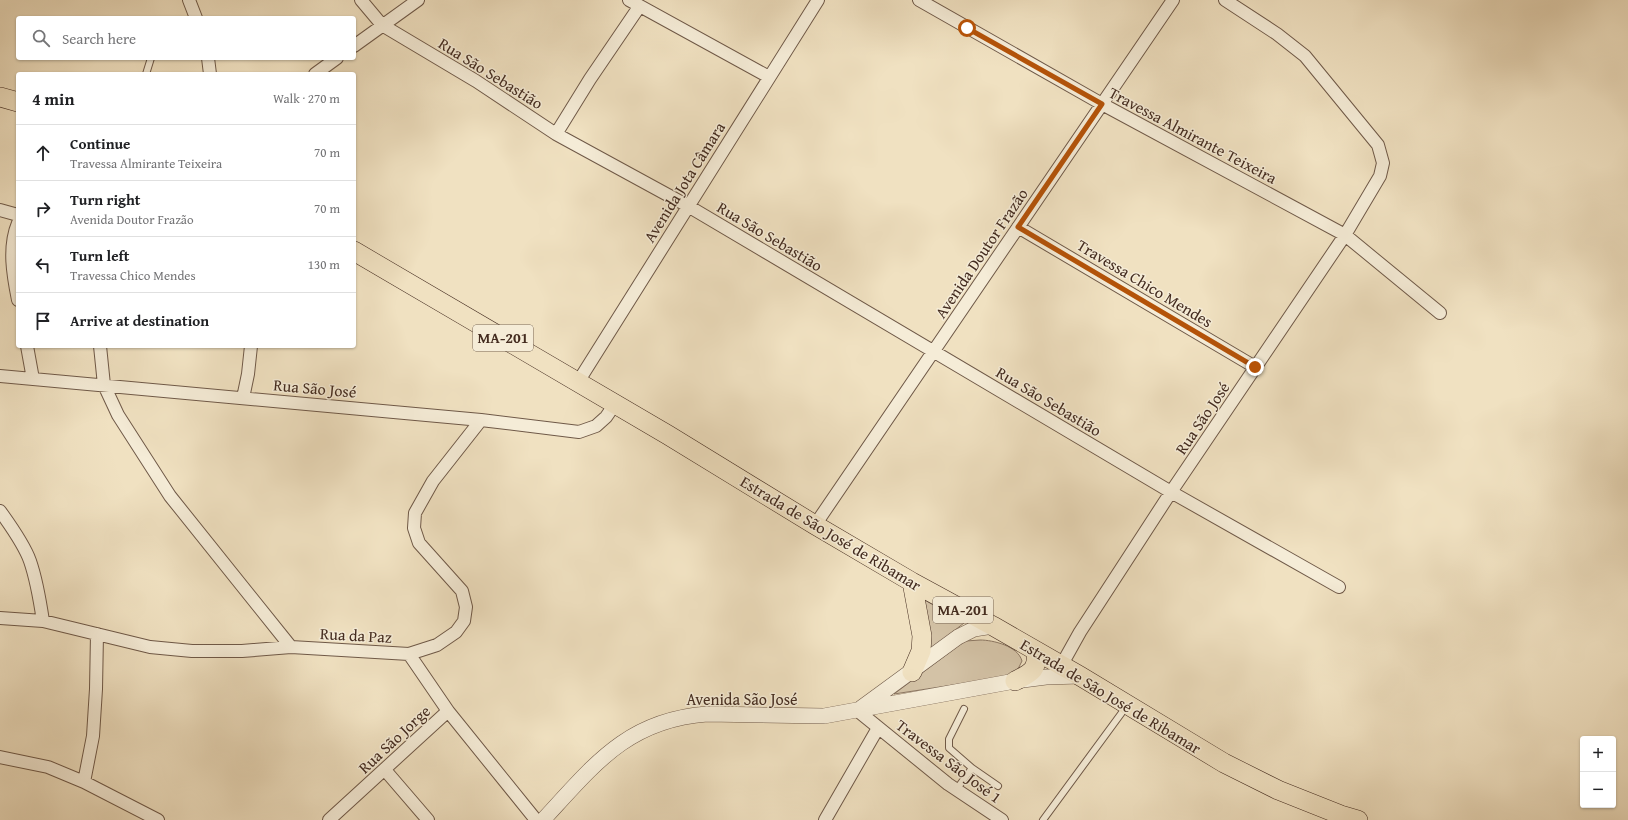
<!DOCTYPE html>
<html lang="en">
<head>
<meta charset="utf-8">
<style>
	:root { --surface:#fff; --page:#f6f6f6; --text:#202124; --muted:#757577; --line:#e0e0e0 }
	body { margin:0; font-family:"Gentium Book Plus",serif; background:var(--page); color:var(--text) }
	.controls { position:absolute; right:12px; bottom:12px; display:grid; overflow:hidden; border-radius:4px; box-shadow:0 1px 3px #0004 }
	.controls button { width:36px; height:36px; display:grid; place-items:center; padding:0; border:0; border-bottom:1px solid var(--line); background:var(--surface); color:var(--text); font:20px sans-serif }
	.stop { position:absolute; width:12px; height:12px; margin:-9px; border:3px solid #b45309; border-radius:50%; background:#fff }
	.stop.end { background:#b45309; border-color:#fff; box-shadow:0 1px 4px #0008 }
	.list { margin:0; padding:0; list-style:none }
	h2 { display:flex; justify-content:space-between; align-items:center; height:52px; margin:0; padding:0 16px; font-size:17px }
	h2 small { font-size:13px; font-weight:400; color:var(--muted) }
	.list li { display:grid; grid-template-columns:26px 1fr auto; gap:12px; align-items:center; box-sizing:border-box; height:56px; padding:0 16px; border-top:1px solid var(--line) }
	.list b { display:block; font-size:15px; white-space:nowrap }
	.list p { margin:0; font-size:13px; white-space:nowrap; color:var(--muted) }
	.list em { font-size:13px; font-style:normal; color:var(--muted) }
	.icon { flex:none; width:22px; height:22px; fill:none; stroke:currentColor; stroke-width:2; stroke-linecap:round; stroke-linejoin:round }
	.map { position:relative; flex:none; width:1628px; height:820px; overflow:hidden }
	.search { position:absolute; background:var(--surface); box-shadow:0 1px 3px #0004; left:16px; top:16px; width:340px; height:44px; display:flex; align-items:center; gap:10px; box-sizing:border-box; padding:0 14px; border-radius:4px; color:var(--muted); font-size:15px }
	.panel { position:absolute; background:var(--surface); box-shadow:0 1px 3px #0004; left:16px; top:72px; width:340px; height:276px; border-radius:4px }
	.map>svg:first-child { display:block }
	.green { fill:#d3c2a6; stroke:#8c7763 }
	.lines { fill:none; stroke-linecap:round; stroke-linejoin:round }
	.service-casing { stroke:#6f5948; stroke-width:8 }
	.minor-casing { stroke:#6f5948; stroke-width:14 }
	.tertiary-casing { stroke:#6f5948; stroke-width:16 }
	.primary-casing { stroke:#442c20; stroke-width:20 }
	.service { stroke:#f5ecd7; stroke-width:6 }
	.minor { stroke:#f5ecd7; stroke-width:12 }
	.tertiary { stroke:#f5ecd7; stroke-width:15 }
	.primary { stroke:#f0e1c1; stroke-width:19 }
	.route { stroke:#b45309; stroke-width:5 }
	.labels { text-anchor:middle; stroke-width:3; stroke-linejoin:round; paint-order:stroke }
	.shield { fill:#f5ecd7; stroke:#796657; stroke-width:1 }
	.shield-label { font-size:15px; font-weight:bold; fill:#442c20 }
	.street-label { font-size:16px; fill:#442c20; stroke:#f5ecd7 }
</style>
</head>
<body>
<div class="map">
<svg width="1628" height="820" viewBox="0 0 1628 820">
	<rect width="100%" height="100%" fill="#f0e1c1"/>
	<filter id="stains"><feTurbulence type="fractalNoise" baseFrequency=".005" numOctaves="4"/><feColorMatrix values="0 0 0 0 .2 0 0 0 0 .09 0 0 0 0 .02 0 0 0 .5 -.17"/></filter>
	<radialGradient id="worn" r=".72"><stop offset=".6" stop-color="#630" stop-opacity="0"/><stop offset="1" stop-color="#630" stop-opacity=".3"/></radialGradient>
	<path class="green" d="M923 599 964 623 927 652Z
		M980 640C993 640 1018 646 1022 661L1017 671 1005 677 894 694 958 646 966 641Z"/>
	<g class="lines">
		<g class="service-casing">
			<path id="service" d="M146 74 151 58
				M964 709 949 739V748L972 768 998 786
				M956 790 972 768
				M1043 820 1126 707"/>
		</g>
		<g class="minor-casing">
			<path id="minor" d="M189 0 196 18
				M361 0 382 25 476 81 556 134 688 206 1171 492 1339 587
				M629 0 769 77
				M919 0 1102 104 1345 235 1440 313
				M354 46 418 0
				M208 58 210 74
				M315 74 337 58
				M556 134 590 79 639 7
				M0 210 18 215
				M18 223C8 247 13 275 18 300
				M1018 227 1255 367
				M27 346 33 379
				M100 346 104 385 118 415 170 496 291 647
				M0 376 481 420 579 432 596 426 606 417 615 404
				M578 382 818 0
				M243 398 248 374 251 346
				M0 511C10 525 24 544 30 561 37 581 40 601 43 621
				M815 525 1173 0
				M0 618 43 621 150 647 192 651H242L291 647 409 654 437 645 456 632 464 621 466 607 462 591 419 543 414 528 415 513 433 481 481 420
				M1061 666 1080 632 1171 492 1345 235 1380 176 1383 163 1378 145 1305 56 1277 34 1225 0
				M448 711 536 820
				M858 711 948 784 1002 820
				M0 757 48 767 84 782 158 820
				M385 770 428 820
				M84 782 93 736 96 689 97 634
				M329 820 448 711 409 654
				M825 820 878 728"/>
		</g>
		<g class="tertiary-casing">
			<path id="tertiary" d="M861 708 958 637 974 629 993 626
				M543 820C594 765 627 720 707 714L824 716 1015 681 1046 677 1080 676"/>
		</g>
		<g class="primary-casing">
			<path id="primary" d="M0 97 18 102
				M354 251 668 435 815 525 912 582 993 626 1080 676 1224 763 1278 790 1341 815 1358 820
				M912 672 921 651 922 636 912 582
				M1015 681C1030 673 1038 671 1036 652"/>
		</g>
		<use href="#service" class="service"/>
		<use href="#minor" class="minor"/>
		<use href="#tertiary" class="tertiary"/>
		<use href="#primary" class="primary"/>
	</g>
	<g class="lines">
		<path class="route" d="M967 28 1102 104 1018 227 1255 367"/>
	</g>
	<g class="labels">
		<g class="shield">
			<rect x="473" y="325" width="60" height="26" rx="3"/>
			<rect x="933" y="597" width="60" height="26" rx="3"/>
		</g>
		<g class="shield-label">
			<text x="503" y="343">MA-201</text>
			<text x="963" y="615">MA-201</text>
		</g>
		<g class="street-label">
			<text transform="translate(491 73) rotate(32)" y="6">Rua São Sebastião</text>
			<text transform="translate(1193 135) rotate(28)" y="6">Travessa Almirante Teixeira</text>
			<text transform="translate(684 182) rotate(-58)" y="6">Avenida Jota Câmara</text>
			<text transform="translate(770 236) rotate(31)" y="6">Rua São Sebastião</text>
			<text transform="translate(981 253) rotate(-56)" y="6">Avenida Doutor Frazão</text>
			<text transform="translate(1145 283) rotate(31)" y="6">Travessa Chico Mendes</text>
			<text transform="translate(315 388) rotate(5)" y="6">Rua São José</text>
			<text transform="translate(1049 401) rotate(31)" y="6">Rua São Sebastião</text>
			<text transform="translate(1202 418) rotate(-56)" y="6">Rua São José</text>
			<text transform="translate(831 533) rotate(31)" y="6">Estrada de São José de Ribamar</text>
			<text transform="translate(356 635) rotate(3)" y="6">Rua da Paz</text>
			<text transform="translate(1111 696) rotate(31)" y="6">Estrada de São José de Ribamar</text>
			<text x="742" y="705">Avenida São José</text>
			<text transform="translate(394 739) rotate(-43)" y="6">Rua São Jorge</text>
			<text transform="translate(949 761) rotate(37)" y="6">Travessa São José 1</text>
		</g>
	</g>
	<rect width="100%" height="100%" filter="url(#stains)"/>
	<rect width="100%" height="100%" fill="url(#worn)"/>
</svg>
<div class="controls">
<button>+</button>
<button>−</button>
</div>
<div class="stop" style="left:967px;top:28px"></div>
<div class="stop end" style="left:1255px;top:367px"></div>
<div class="search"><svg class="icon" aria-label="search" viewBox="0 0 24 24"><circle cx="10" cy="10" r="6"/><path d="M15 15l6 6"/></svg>Search here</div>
<section class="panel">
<h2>4 min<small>Walk · 270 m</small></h2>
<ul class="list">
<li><svg class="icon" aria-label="ahead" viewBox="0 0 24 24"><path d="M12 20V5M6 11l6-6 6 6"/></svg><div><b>Continue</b><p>Travessa Almirante Teixeira</p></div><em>70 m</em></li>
<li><svg class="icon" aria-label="right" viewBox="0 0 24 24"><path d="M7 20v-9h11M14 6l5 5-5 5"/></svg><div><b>Turn right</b><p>Avenida Doutor Frazão</p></div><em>70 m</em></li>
<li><svg class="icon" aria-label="left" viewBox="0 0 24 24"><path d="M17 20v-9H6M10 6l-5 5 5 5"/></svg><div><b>Turn left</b><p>Travessa Chico Mendes</p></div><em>130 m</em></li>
<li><svg class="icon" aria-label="arrive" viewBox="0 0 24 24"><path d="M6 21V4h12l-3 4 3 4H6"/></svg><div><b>Arrive at destination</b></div></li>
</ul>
</section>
</div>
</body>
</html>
